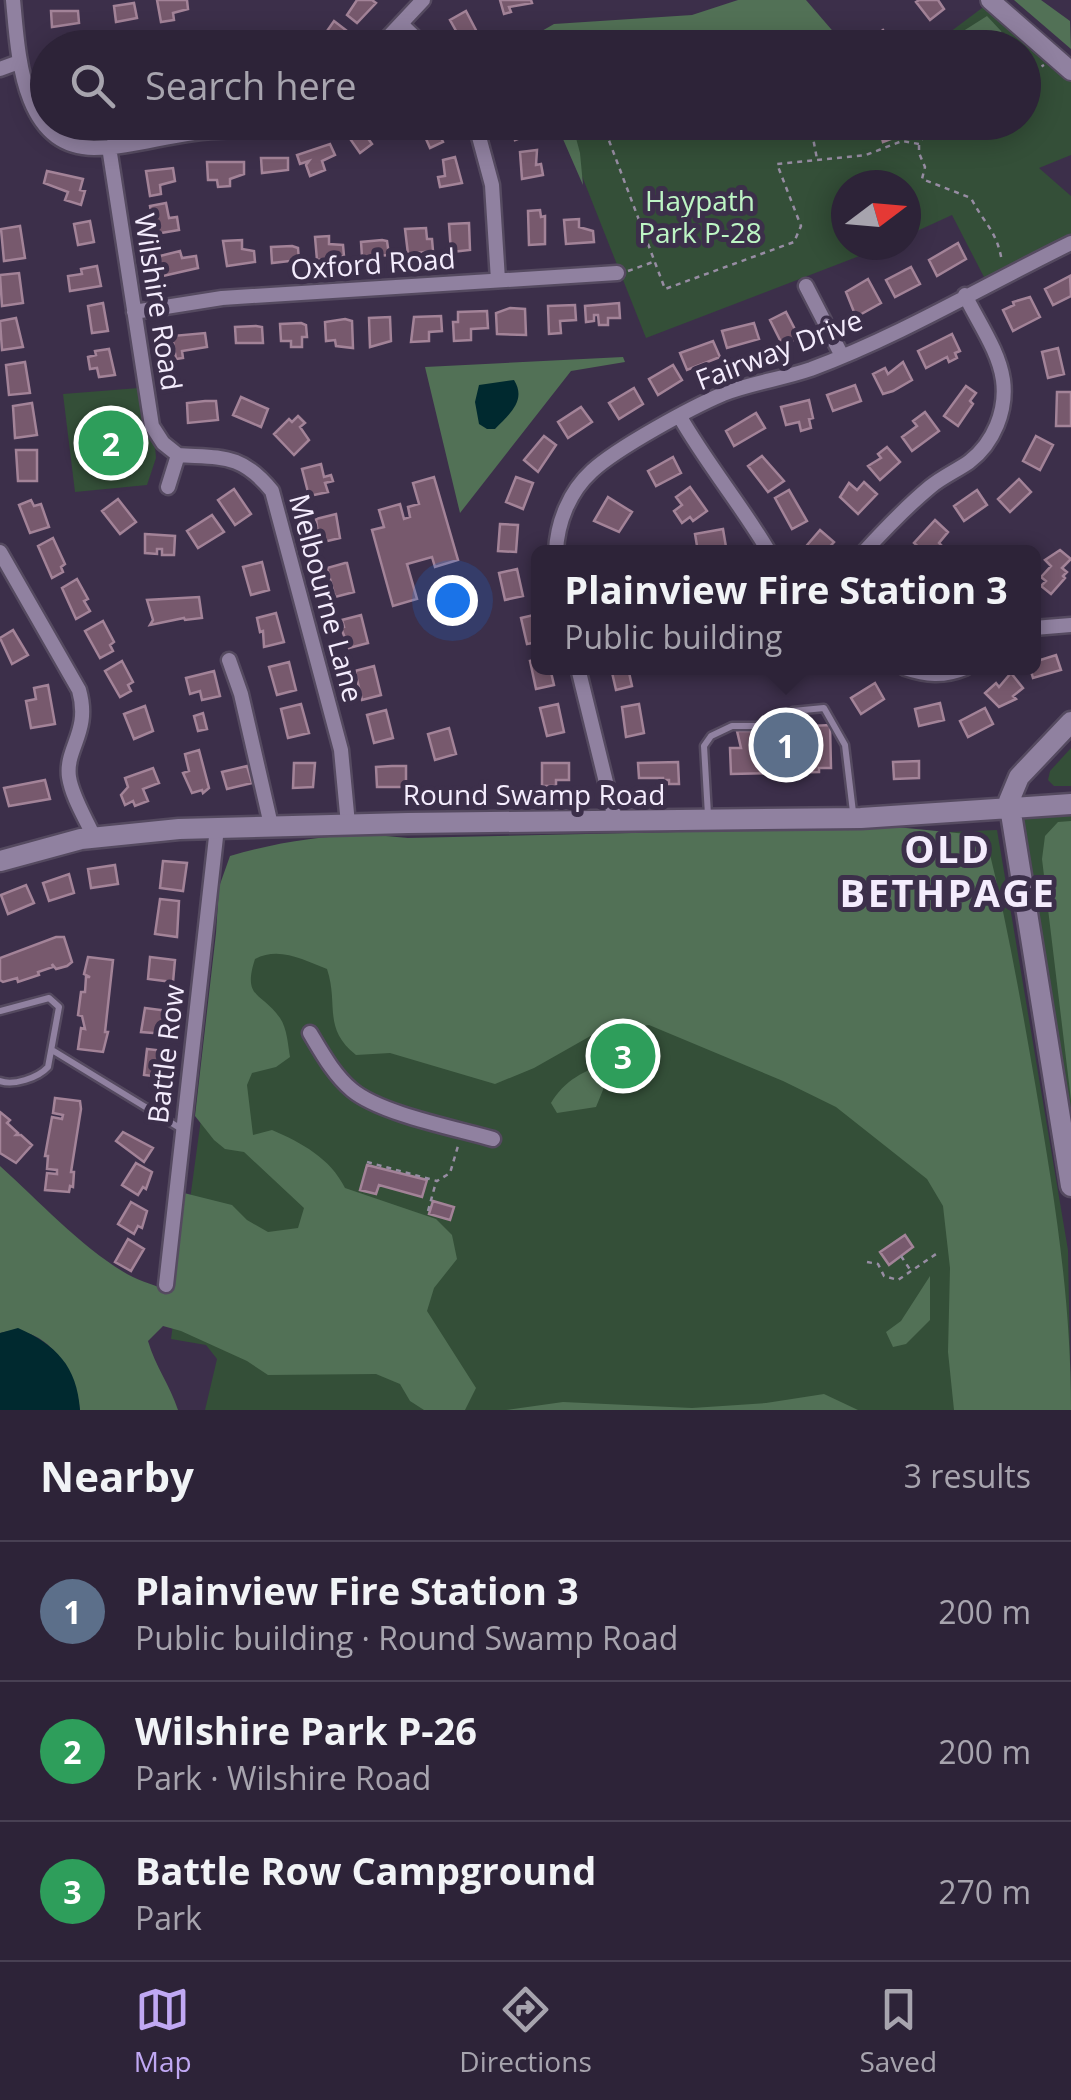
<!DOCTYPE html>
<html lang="en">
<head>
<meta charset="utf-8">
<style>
	:root { --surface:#2d2338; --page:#392f43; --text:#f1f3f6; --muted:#a7a4ae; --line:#484053; --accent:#c0a8f3 }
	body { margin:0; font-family:"Open Sans",sans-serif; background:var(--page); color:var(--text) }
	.compass { position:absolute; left:831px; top:170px; width:90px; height:90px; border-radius:50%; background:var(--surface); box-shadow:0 5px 25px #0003; rotate:74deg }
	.you { position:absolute; left:452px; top:600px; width:35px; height:35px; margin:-25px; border:8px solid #fff; border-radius:50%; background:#1a73e8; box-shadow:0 0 0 15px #1a73e833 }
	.badge { display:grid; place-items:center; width:65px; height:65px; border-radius:50%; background:var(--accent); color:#fff; font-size:32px; font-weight:700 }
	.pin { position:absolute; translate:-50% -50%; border:5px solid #fff; box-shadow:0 2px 10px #0006 }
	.popup { position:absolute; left:531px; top:545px; width:510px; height:130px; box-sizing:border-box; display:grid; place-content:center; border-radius:15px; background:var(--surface); filter:drop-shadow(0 2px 8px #0005); font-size:32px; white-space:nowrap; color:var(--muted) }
	.popup b { font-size:38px; color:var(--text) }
	.popup::after { content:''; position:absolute; left:50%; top:100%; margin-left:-20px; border:20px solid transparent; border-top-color:var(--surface) }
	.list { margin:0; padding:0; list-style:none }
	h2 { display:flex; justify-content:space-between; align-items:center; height:130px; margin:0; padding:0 40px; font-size:42px }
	h2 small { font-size:32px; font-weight:400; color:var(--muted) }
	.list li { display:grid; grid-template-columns:65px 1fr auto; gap:30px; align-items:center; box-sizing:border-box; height:140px; padding:0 40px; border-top:2px solid var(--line) }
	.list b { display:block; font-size:38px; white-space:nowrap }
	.list p { margin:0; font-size:32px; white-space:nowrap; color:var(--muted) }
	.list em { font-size:32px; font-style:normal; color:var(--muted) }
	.icon { flex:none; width:55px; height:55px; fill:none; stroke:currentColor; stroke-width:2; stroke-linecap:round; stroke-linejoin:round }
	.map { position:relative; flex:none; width:1071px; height:1410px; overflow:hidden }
	.search { position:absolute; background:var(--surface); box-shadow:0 5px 25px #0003; left:30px; right:30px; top:30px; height:110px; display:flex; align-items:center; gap:25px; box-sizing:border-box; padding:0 35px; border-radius:55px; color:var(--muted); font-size:38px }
	.sheet { height:550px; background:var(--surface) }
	nav { display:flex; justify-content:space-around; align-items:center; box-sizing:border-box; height:140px; border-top:2px solid var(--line); background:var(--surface); font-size:28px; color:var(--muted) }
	nav a { display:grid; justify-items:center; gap:5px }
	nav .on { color:var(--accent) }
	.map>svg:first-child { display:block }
	.green { fill:#344f38 }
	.forest { fill:#527156 }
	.water { fill:#00292f }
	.building { fill:#77596d; stroke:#a38398; stroke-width:2.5 }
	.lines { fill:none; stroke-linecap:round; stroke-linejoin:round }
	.service-casing { stroke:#554a60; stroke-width:11 }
	.minor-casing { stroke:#554a60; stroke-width:19 }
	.tertiary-casing { stroke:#554a60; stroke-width:22 }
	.secondary-casing { stroke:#554a60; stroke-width:25 }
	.path { stroke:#978da3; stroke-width:2.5; stroke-dasharray:5 5; stroke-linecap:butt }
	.service { stroke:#9081a0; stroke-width:6 }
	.minor { stroke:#9081a0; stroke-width:14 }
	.tertiary { stroke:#9081a0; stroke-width:18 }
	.secondary { stroke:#9081a0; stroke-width:20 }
	.labels { text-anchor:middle; stroke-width:10; stroke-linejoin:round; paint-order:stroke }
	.park-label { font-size:28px; fill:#bdf5c4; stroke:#3c2f4a }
	.street-label { font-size:28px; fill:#f4ecfd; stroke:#3c2f4a }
	.district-label { font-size:38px; font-weight:bold; letter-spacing:2.5px; fill:#f4ecfd; stroke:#3c2f4a }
</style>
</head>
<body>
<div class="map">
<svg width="1071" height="1410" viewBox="0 0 1071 1410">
	<rect width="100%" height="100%" fill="#3c2f4a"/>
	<path class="green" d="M795 0 839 47 532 48Z
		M986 5 1071 80V155L1039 168 1071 196V237L985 279 952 215 906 236V185H846V245H888L646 338 561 123 1024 122V48L930 47Z
		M139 388 145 428 155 447 156 458 147 485 75 492 63 394Z
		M1071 748V786H1054L1048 780 1050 771Z
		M1071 814V1198L1020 819Z
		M997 830 1068 1250 1071 1410H205L217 1359 206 1345 171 1339 236 862Z"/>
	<path class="forest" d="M738 0H806L837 36 842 47H745C718 13 676 39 643 47 625 51 540 50 526 45L533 36 554 24 692 15Z
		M1014 0H1041L1070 21 1071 49Z
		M987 16 1001 31 1007 47H938Z
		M556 123H572L580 153 583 185Z
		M623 357 625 362 571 371 460 513 425 367Z
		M1071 821V1100L1042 859 1045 836 1058 822Z
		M896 827 967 834 987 842C1007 922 1021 1002 1035 1083 1054 1195 1071 1296 1071 1410H954L948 1352 950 1268 943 1206 927 1179 836 1107 783 1081 649 1025 594 1034 534 1068 495 1084 390 1053 356 1055C322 1028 339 1005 327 969 304 960 279 946 255 959 242 999 262 992 280 1018 287 1028 288 1045 290 1057L276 1067 252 1073 247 1085 253 1135 272 1130C302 1143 330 1158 345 1188L436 1219 452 1235 457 1259 434 1288 427 1311 476 1388 465 1410H424L410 1401 400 1384 376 1374 268 1375 247 1361 181 1331 163 1326 148 1341C155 1366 170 1385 178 1410H80C77 1370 43 1320 0 1333V1166C40 1202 81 1247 127 1274 141 1282 157 1285 171 1293L184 1193 232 1205 247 1220 268 1232 298 1228 304 1208 244 1152 225 1149 214 1140 195 1116 216 933 219 887 230 856C288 839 348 831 408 838Z
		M609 1064 616 1070 605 1085 596 1107 557 1113 551 1103C564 1081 585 1069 609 1064Z
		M930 1276V1320L906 1344 893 1347 886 1332 901 1321Z
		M824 1394 858 1410H506L563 1402 692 1408 766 1403Z"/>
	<path class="water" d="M514 380C527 401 509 414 495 429H487L479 424 475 402 479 385Z
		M18 1328C56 1345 77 1366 80 1410H0V1333Z"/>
	<path class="building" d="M157 0H187L188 9 173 13 174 20 161 22Z
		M357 0H372L376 3 357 23 347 15Z
		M500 0H531L532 3 509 7 511 12 504 14Z
		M919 0H938L944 9 930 20 916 2Z
		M134 3 137 18 116 22 114 6Z
		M51 11H78L79 23 52 27Z
		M466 11 478 34 466 41 463 34 459 36 450 20Z
		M334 21 351 34 342 48H321L319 46 322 41 326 43 332 34 327 31Z
		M883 30 888 37 894 33 901 43 896 48H863L862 45Z
		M358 122H371L375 128 367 137 372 144 360 153 346 133Z
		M427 122H444L450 135 441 138 443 142 430 148 423 132 429 129Z
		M509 122H527L531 134 515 140Z
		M803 122 809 138H792L785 122Z
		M878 122H906L909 132 883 142Z
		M330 144 335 155 322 161 325 170 310 176 306 165 309 161 300 164 297 155Z
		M537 150 536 165 541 164 543 175 522 179 520 152Z
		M455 157 462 183 440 187 438 177 445 176 443 160Z
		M261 158H288V170L262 173Z
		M207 162H244V174L230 179V186L218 187 217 180H208Z
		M173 168 175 181 160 185 161 194 150 196 146 171Z
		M47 171 83 179 80 190 85 191 81 205 65 200 68 192 44 183Z
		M166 203 169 218 177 217 179 230 155 234 150 206Z
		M540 210 541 217 545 216V244L529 245 528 211Z
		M579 219V227L593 231 594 242 566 244 564 220Z
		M90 221 94 242 78 245 74 224Z
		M469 223 470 250 451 252 449 224Z
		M20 226 25 258 4 261 1 229Z
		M426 228 427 239H432L433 251 408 254 405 229Z
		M329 236V244L343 245 344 256 317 260 315 237Z
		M242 240V249L254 251 255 262 227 266 223 241Z
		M382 240 387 241 389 255 362 257 361 242Z
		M958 243 966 259 937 276 929 260Z
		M292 246 298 248 299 260 272 263 271 247Z
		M180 251 182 258 196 256 198 268 163 276 160 256Z
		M97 266 101 286 70 291 68 276 82 274 81 269Z
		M911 267 920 284 895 297 886 280Z
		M19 273 23 303 2 306 0 275Z
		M1070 276 1071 296 1053 305 1045 289Z
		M868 279 881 303 856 317 846 292Z
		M1030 297 1040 317 1013 331 1003 310 1014 305 1013 302Z
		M103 303 108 331 92 333 88 306Z
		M619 303 620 318H608V325H599L598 315H594V321L586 322 585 306Z
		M575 305 576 320 560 321 561 333 549 334 548 306Z
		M510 308 525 309 526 335 497 334 496 313Z
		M487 311 488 328 471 329V340L454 341 453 322H458V312Z
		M786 312 799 337 783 346 770 320Z
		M441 316 442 331 429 332V341L411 342 414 317Z
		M390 317 391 341 370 347 369 318Z
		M16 318 23 347 2 350 0 321Z
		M345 319 352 321 353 348 336 346 335 340 326 341 325 322Z
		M301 323 306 325 307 337H302V347H291V341H281L280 324Z
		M754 323 759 339 727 348 722 331Z
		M256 326 262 327 263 343H236L235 327Z
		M205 333 207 347 182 351 183 358 176 359 172 336Z
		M952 334 960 351 955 353 957 358 949 362 947 357 926 368 918 351Z
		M713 341 720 357 687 370 680 353Z
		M1058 348 1064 374 1048 378 1042 352Z
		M109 349 115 375 99 377 97 368 90 369 88 357 96 355 95 351Z
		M25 362 30 393 9 395 6 365Z
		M903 362 912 380 893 391 883 394 873 374 885 368 888 374Z
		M673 365 682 380 658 395 649 379Z
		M855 385 861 401 833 411 827 395Z
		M966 386 976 393 970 401 973 404 958 426 944 416Z
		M634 388 643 404 619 419 609 403Z
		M1057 392H1071V426H1056Z
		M241 397 268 409 261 427 233 415Z
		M809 400 813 418 809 419 811 428 801 431 799 422 786 425 781 407Z
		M205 401H216L218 420 188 423 187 403Z
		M32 403 37 435 15 438 13 406Z
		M581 407 592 422 568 438 558 422Z
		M925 412 939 431 912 451 902 437 917 426 913 421Z
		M756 413 765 428 734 446 726 431Z
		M298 416 305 423 300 427 309 440 294 455 274 434 289 419 292 422Z
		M544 436 556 445 538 472 524 460Z
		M1036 436 1053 445 1040 470 1023 461Z
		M887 447 900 462 880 480 868 466 881 458 878 454Z
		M16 450H37V481H18Z
		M762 456 784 481 768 492 748 466Z
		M673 457 681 473 656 486 648 471Z
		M321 464 324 477 331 475 333 481 325 483 328 492 309 496 302 469Z
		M434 477 458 560 435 567 432 557 407 564 417 599 393 606 372 530 384 527 379 510 400 504 404 519 410 517 408 507 419 504 413 483Z
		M516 477 533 483 523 509 506 502Z
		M1019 479 1031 492 1010 512 998 499Z
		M864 482 877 494 858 514 840 497 849 483 857 490Z
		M690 487 707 511 693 521 690 517 682 523 674 511 682 505 676 497Z
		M234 489 251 514 235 525 218 500Z
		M789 490 807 521 792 529 775 498Z
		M977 490 987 505 964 521 954 506Z
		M608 497 632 512 619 532 594 521Z
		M118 499 136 522 120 534 102 511Z
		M31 500 34 506 41 504 49 527 30 533 19 505Z
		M336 514 340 538 319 543 316 519Z
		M212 515 224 532 198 548 187 531Z
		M935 520 948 532 939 543 942 546 936 552H924L914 543Z
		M500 524 518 525 516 552 498 551Z
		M723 529 726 547 698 552 695 534Z
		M820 530 834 542 825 552H804L802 551Z
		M145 534 175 536 174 555H162V549H157V554L145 553Z
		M53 538 65 564 61 567 63 572 52 578 38 546Z
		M1060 550 1071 559 1062 568 1067 572 1063 576 1065 578 1051 594 1041 586 1046 581 1041 577 1051 566 1045 560Z
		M262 562 269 590 251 595 243 567Z
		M345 563H347L354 592 335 597 327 568Z
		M517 569 523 596 505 600 499 573Z
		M77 579 88 599 84 601 90 611 76 619 62 588Z
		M199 597 202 618 185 620 184 618 150 625 153 620 147 600Z
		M276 613 284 642 264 647 263 631 260 632 257 618Z
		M538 614V642L527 644 521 618Z
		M361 615 368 643 349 648 341 628 344 627 342 620Z
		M103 621 114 642 110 645 113 651 100 658 85 631Z
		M13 630 28 655 12 664 0 638Z
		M1056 655 1061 670 1033 678 1030 668H1034V662Z
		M538 659V668H550L554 685 536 689 530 661Z
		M122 661 133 682 128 685 131 691 120 697 105 671Z
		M289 662 296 690 277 695 269 667Z
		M374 666 381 695 362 700 355 671Z
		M611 668H628L632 686 616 690Z
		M214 671 220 696 202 700 200 691 190 694 186 678Z
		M1011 673 1023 688 1013 696 1016 699 999 707 985 693 996 683 999 687Z
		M875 683 884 699 861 714 851 698Z
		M48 685 55 724 31 728 26 701 36 699 34 688Z
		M940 703 944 720 919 726 915 709Z
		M301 704 309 733 288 738 281 709Z
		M558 704 564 732 547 736 540 708Z
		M639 704 644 733 626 737 622 707Z
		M145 706 153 731 134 739 124 714Z
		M985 708 993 724 968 737 960 721Z
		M386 710 393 738 374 743 367 715Z
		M203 713 207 729 198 731 194 716Z
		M797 720H810L811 726 830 725 831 768H819V772L731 774 730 748H741L737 731H779L780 742H797Z
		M449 728 456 754 435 760 428 734Z
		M199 750 209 788 203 793 202 790 192 793 183 773 189 771 185 754Z
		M919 761V778L894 779 893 762Z
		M678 762 679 784H669V780H663V778H639L638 763Z
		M294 763H315L313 787 293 788Z
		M542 763H569V780H556V786H542Z
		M247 766 252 783 227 789 222 772Z
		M392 766H406V787H377L376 767Z
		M153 768 159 783 143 789 148 801 135 806 133 801 125 805 121 795 128 787 125 778Z
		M45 780 50 799 9 806 4 788Z
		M163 861 187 863 183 891 160 888Z
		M115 865 118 884 91 888 88 869Z
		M69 874 74 893 49 901 43 883Z
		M26 885 34 903 8 914 1 895Z
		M160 899 179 901 177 937 155 934Z
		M56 937H64L72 962 67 966 56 969 52 964 53 967 38 972 39 975 18 982 17 978 3 982 0 980V958Z
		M88 957 113 960 105 1032H108L103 1052 78 1049 81 1028 85 1029 82 1016 78 1015 81 992H85L86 977H90L84 974Z
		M150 957 175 960 173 982 148 979Z
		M145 1008 169 1011 166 1034 141 1032Z
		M147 1049 165 1051 162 1077 144 1075Z
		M55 1098 80 1101 81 1109 71 1172H74L73 1187 70 1186 69 1192 45 1190 47 1173 57 1174V1170L47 1169 48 1156H45L52 1117 62 1119 63 1115 53 1113Z
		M0 1112 10 1120 7 1123 18 1133 16 1135H21L32 1145 16 1163 0 1153Z
		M123 1132 153 1148 144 1162 116 1141Z
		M136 1163 152 1172 146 1189 143 1187 138 1195 122 1185Z
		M367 1165 427 1180 422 1197 379 1185 376 1194 360 1190Z
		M433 1201 454 1207 450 1220 429 1214Z
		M131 1202 147 1211 142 1228 138 1226 134 1234 118 1224Z
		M905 1235 913 1247 889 1265 880 1252Z
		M128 1239 144 1249 131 1271 115 1262Z"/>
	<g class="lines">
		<g class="service-casing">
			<path id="service" d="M708 815 704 746 711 736 732 726H771L793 711 824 708 845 745 853 812
				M0 1011 49 998 59 1007 48 1067C38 1078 13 1086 0 1081
				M52 1050 183 1130"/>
		</g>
		<g class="minor-casing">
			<path id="minor" d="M13 0C18 52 21 148 94 148 128 148 161 137 194 133 228 128 263 133 295 122
				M401 24 426 48
				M378 48 423 0
				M0 69 19 62
				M475 122 492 185 498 280
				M109 147 152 426 163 443 178 455
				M806 286 841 354
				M134 312 222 298 617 273
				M680 417C707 464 742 506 769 552
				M178 455C222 458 241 453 272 491L341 750 348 824
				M168 487 178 455
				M0 552 79 690C91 732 65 748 69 777 72 797 86 819 94 837
				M556 552C557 523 569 492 592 471 617 448 690 408 723 394 751 383 782 379 811 369 900 336 985 285 1071 243
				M864 552C885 529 906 507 930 487 942 477 956 471 969 462 994 443 1007 410 1003 380 999 351 978 322 965 295
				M1034 628 1071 625
				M229 660 241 694 271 825
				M578 668 616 823
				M905 668C926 675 943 677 965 668
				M310 1033C322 1053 334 1075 352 1090 381 1114 455 1128 493 1139
				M166 1285 217 828"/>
		</g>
		<g class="tertiary-casing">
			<path id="tertiary" d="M990 0 1071 71"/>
		</g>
		<g class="secondary-casing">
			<path id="secondary" d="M1071 722 1019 777 1009 801 1071 1186
				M0 861 81 839 179 829 408 823 861 818 1071 804"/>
		</g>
		<path class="path" d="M685 48 710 38 733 48
			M1024 66 1033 71 1044 65
			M602 122 665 289 794 242 801 226 777 164 866 155 902 141 919 144 923 138 939 131 942 122
			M810 122 817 159
			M919 145V153L925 167 922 179 971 198C984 224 997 230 1002 262
			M628 271 653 262
			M367 1162 437 1181 450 1173 458 1146
			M428 1211 436 1182
			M901 1256 911 1271
			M867 1262 878 1264 884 1276 898 1280 936 1254"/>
		<use href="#service" class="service"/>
		<use href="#minor" class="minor"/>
		<use href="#tertiary" class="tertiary"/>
		<use href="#secondary" class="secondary"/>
	</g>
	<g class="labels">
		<g class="park-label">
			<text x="700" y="211">Haypath<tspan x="700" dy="32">Park P-28</tspan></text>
		</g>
		<g class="street-label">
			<text transform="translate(373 264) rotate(-4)" y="10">Oxford Road</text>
			<text transform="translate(158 302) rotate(81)" y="10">Wilshire Road</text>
			<text transform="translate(779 350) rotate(-21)" y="10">Fairway Drive</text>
			<text transform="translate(326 598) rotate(75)" y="10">Melbourne Lane</text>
			<text x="534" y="805">Round Swamp Road</text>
			<text transform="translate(166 1054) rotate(-83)" y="10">Battle Row</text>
		</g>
		<g class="district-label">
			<text x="948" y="863">OLD<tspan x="948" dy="44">BETHPAGE</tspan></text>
		</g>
	</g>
</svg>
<svg class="compass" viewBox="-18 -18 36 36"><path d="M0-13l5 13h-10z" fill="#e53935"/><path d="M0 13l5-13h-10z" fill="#a7a4ae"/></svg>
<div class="you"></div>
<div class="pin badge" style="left:786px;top:745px;background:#5c6f8a">1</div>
<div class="popup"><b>Plainview Fire Station 3</b>Public building</div>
<div class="pin badge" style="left:111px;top:443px;background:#2e9e5b">2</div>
<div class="pin badge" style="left:623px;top:1056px;background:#2e9e5b">3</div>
<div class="search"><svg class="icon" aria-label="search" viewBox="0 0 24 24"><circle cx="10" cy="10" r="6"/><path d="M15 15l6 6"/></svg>Search here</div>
</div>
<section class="sheet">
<h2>Nearby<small>3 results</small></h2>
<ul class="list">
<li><span class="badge" style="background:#5c6f8a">1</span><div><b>Plainview Fire Station 3</b><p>Public building · Round Swamp Road</p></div><em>200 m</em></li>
<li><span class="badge" style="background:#2e9e5b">2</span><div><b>Wilshire Park P-26</b><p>Park · Wilshire Road</p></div><em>200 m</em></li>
<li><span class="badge" style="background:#2e9e5b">3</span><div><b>Battle Row Campground</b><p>Park</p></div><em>270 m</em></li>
</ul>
</section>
<nav>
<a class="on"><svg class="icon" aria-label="map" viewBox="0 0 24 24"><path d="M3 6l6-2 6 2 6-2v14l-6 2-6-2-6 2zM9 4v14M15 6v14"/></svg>Map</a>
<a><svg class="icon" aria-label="directions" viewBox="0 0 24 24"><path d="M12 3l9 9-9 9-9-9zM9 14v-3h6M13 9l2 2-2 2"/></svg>Directions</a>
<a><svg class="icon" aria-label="saved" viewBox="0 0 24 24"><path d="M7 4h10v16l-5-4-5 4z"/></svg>Saved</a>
</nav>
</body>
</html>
